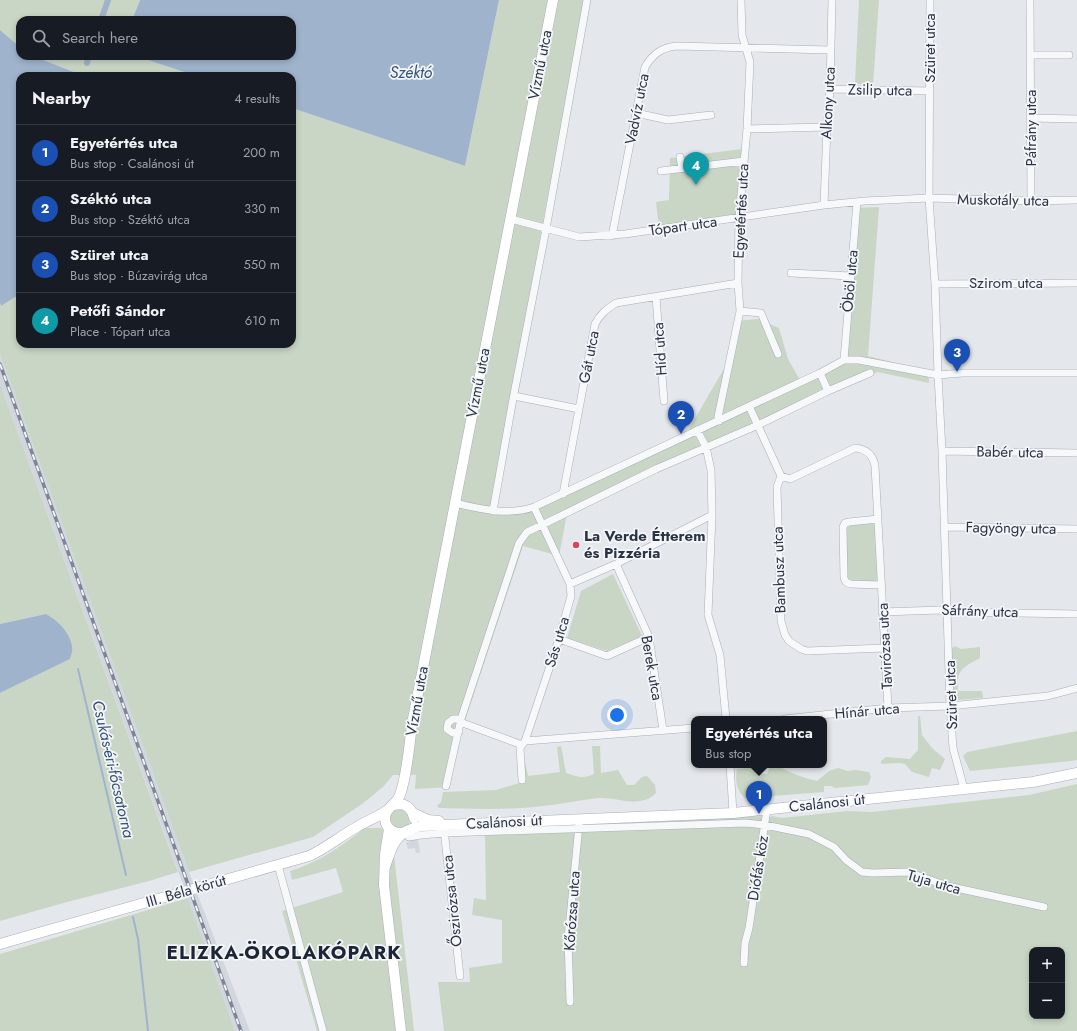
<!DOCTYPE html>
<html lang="en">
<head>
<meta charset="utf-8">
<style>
	:root { --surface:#171b24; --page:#20242c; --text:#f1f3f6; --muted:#9ea1a6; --line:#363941; --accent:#d1495b }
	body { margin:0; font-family:Jost,sans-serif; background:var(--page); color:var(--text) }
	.controls { position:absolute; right:12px; bottom:12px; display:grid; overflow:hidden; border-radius:8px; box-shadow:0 2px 6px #0003 }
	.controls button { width:36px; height:36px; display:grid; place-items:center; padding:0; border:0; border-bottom:1px solid var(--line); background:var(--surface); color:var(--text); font:20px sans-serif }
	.you { position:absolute; left:617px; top:715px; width:14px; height:14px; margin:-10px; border:3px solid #fff; border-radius:50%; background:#1a73e8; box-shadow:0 0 0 6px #1a73e833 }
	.badge { display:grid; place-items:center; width:26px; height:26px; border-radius:50%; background:var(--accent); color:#fff; font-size:13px; font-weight:700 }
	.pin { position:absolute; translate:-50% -33px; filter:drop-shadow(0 1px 2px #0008) }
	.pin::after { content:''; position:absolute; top:21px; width:14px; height:12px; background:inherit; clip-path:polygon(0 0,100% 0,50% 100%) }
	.popup { position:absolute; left:691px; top:716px; width:136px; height:52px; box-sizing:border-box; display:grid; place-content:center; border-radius:8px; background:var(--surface); filter:drop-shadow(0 1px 3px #0005); font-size:13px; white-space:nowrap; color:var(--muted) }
	.popup b { font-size:15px; color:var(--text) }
	.popup::after { content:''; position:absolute; left:50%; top:100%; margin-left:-8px; border:8px solid transparent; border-top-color:var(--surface) }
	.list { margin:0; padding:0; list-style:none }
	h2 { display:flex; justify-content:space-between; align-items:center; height:52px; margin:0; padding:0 16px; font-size:17px }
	h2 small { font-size:13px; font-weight:400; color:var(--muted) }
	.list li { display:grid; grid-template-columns:26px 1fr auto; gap:12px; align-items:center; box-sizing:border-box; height:56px; padding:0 16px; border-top:1px solid var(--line) }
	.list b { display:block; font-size:15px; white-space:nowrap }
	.list p { margin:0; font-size:13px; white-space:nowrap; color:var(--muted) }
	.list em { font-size:13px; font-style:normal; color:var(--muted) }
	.icon { flex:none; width:22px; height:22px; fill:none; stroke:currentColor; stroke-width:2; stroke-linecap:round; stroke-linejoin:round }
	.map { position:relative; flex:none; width:1077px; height:1031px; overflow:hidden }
	.search { position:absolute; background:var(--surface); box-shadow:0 2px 6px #0003; left:16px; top:16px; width:280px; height:44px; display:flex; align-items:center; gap:10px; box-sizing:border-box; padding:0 14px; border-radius:12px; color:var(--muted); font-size:15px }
	.panel { position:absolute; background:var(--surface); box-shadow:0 2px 6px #0003; left:16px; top:72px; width:280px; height:276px; border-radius:12px }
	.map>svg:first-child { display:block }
	.built { fill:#d2d6de }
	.green { fill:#c9d6c5; fill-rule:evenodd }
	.water { fill:#9fb4cc }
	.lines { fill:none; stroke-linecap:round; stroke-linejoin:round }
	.stream { stroke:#9fb4cc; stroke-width:2 }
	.canal { stroke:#9fb4cc; stroke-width:6 }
	.street-casing { stroke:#a9aeb7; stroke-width:8 }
	.secondary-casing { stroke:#a9aeb7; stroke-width:11 }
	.street { stroke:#f7f8fa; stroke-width:7 }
	.secondary { stroke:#fff; stroke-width:10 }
	.rail-casing { stroke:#7d8696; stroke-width:3.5 }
	.rail { stroke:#f4f6f9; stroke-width:2; stroke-dasharray:6; stroke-linecap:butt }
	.poi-dot { fill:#d1495b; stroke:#f4f6f9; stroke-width:1.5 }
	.labels { text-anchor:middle; stroke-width:3.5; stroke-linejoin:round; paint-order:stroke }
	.street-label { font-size:15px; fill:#2b3445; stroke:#f4f6f9 }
	.poi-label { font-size:15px; font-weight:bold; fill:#2b3445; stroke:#f4f6f9; text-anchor:start }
	.water-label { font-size:16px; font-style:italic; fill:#34527a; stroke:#f4f6f9 }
	.district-label { font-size:19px; font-weight:bold; letter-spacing:1px; fill:#1d2536; stroke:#f4f6f9 }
</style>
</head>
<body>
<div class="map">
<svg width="1077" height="1031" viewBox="0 0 1077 1031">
	<rect width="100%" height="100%" fill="#e4e7ec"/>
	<path class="built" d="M0 354 189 872 250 1031H235L188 898 0 384Z
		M418 839 420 853H416L415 848 408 849 406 843 411 840Z"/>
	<path class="green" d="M0 0H140L132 20H20V47L0 30Z
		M499 0H589L547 200 491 508 516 509 532 506 686 434 725 367 737 321 758 319 779 328 788 359 800 380 841 358 854 208 879 207 868 356 928 371 929 383 878 372 567 514 559 556 523 546 458 742 450 787 415 789 416 775H393L383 787 362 804 313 837 189 872 0 354V303L1 306 20 294V344H292V108L465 166Z
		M859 0H879L873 85 855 84Z
		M33 56H136L196 76H84Z
		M742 149 736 215 659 227 656 202 669 200 670 158Z
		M0 384 178 872 149 881 67 902 0 921V693L70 659 46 614 0 624Z
		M873 523 875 527 878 575 876 582 852 583 847 578 845 529 852 525Z
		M613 574 642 636 607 651 567 638 581 591Z
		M955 646 961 649 980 647V658C963 667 955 671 958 691H982L983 698 957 700 953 698 951 649Z
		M918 716H920L922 735 932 748 945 759 940 770 932 768 929 777 912 772 905 764 899 763 881 764V761L886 757 910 759 918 750Z
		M1077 731V760L1071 761 970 771 963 756 967 752Z
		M561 746 566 773C578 777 583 779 594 774L592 746H600L601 773 618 770 627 785H634L642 777 647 776 655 785 656 793C651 798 647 800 640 801 626 803 613 797 598 798 580 800 562 804 543 806 509 810 474 809 439 808L437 806 441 802 443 792 496 790 523 782 522 761H525L528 776 560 772 557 747Z
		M778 766C790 773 804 778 817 781L829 771 838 768 848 771 855 770 869 772 871 777 868 785 835 788 831 786H824V792L745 798C736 790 735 780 737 769L756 767 760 774H767L770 767Z
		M1077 784V1031H444L438 982H470L469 968 502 963V920L472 915 474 898 486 900 485 830 749 816 771 817 772 816 782 818 847 811 871 812 1029 795ZM1032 950H1062V1016H1032Z
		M404 808 411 818 409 824 405 829 392 828 388 816 391 811Z
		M365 828H381L387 835 385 858 394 855 414 1031H317L282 911 343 892 336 868 292 880 290 871C320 862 341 846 365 828Z
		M188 898 235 1031H0V954Z"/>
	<path class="water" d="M140 0H499L465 166 292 108V76H196L136 56H292V20H132Z
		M0 30 20 47V56H33L84 76H20V294L1 306 0 303Z
		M46 614C58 621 69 631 72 646 73 650 71 655 70 659L0 693V624Z"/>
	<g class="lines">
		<path class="stream" d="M78 669 126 875
			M133 917 138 939 148 1031"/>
		<path class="canal" d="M101 20 108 0
			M87 63 89 56"/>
		<g class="street-casing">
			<path id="street" d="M930 0 929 198 935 284 938 375 942 451 950 706 953 748 964 789
				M1030 0 1031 201
				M1030 55H1069
				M830 89 930 91
				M636 113 668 120 711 115
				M1030 118 1077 119
				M747 129 827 127
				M680 157 682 168
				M661 171 744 161
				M824 205 827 127 830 89 832 0
				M511 219 579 237 625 234 824 205 865 201 929 198 1031 201 1077 200
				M612 236 645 67C653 54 661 48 676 46L830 50
				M791 273 851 276
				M935 284 1077 283
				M656 297 664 401
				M740 311 761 313 778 354
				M844 360 857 202
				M820 373 828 391
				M514 396 579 409
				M749 406 781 476 777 487 781 621 785 635 789 641 801 649 807 651 885 648
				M719 421 718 417 740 311 738 283 739 218 747 129 750 62 742 35 741 0
				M697 430 706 447 711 470 712 515 708 615 720 655 726 719
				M942 451 1077 453
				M781 476 790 479 855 448C867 449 873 455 875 466L888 708
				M563 494 595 324C600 314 607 309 616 303L738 283
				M455 503C480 509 508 516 534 507L820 373 844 360H859L938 375 963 373H1077
				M493 511 513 399 546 229 587 0
				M878 519 849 522 845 523 843 527 844 578 846 582 850 584 881 585
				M945 527 1077 529
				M616 564 649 637 663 730
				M570 584 616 564 712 515
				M882 612 940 610 948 612 1077 614
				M559 639 607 656 649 637
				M784 719 888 708 950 706 1048 696 1077 688
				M460 722 522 745
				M459 731 453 733 447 729 448 723 453 719H461
				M525 741 694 728
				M730 765 733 813
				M522 780 520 748 525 741 559 639 571 596 570 584 534 507
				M446 786 461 719 519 543 527 532 542 525 656 469 758 425 828 391 870 373
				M444 829 460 976
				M409 837 421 835 445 833 746 823 765 825 809 834 834 847 846 860 862 872 873 873 908 872 947 886 1044 907
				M278 865 323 1031
				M744 963 745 943 749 928 767 809
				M570 1002 568 939 579 825"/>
		</g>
		<g class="secondary-casing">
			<path id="secondary" d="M394 805C405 802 412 808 414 818
				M413 813 428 820 439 821
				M389 829 385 854 384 885 401 1031
				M401 833C393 833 385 828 385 818 385 808 396 805 400 795 408 772 409 743 413 719L553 0
				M385 867C392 845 396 831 421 826L733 813 1033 782 1077 773
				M0 944 309 856C327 848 340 836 357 827 368 820 379 817 389 809"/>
		</g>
		<use href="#street" class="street"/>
		<use href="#secondary" class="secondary"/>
		<g class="rail-casing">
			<path id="rail" d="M0 364 241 1031"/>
		</g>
		<use href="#rail" class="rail"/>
	</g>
	<circle class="poi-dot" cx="576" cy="545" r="4"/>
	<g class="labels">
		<g class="street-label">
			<text transform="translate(930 48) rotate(-90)" y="5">Szüret utca</text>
			<text transform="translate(540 65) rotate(-79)" y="5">Vízmű utca</text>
			<text transform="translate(880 90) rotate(1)" y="5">Zsilip utca</text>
			<text transform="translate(828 103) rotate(-87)" y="5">Alkony utca</text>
			<text transform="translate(637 109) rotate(-79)" y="5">Vadvíz utca</text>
			<text transform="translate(1031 128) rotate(-90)" y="5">Páfrány utca</text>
			<text transform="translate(1003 200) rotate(1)" y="5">Muskotály utca</text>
			<text transform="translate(741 211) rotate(-87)" y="5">Egyetértés utca</text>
			<text transform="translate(683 226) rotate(-8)" y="5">Tópart utca</text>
			<text transform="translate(850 281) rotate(-85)" y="5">Öböl utca</text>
			<text x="1006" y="288">Szirom utca</text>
			<text transform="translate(660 349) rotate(-94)" y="5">Híd utca</text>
			<text transform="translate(589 357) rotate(-79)" y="5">Gát utca</text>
			<text transform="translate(478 383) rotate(-79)" y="5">Vízmű utca</text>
			<text transform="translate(1010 452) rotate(1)" y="5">Babér utca</text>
			<text transform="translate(1011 528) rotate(1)" y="5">Fagyöngy utca</text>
			<text transform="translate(779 570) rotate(-92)" y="5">Bambusz utca</text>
			<text transform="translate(980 611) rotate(2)" y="5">Sáfrány utca</text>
			<text transform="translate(557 642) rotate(-73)" y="5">Sás utca</text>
			<text transform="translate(885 646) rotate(-93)" y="5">Tavirózsa utca</text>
			<text transform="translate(652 668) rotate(80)" y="5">Berek utca</text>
			<text transform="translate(951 695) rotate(-92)" y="5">Szüret utca</text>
			<text transform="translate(417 701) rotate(-80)" y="5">Vízmű utca</text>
			<text transform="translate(867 711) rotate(-5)" y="5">Hínár utca</text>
			<text transform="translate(827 803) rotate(-6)" y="5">Csalánosi út</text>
			<text transform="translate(504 822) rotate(-3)" y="5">Csalánosi út</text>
			<text transform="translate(758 868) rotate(-81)" y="5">Diófás köz</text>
			<text transform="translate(934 882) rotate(16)" y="5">Tuja utca</text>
			<text transform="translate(186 891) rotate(-16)" y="5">III. Béla körút</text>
			<text transform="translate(452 901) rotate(-96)" y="5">Őszirózsa utca</text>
			<text transform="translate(572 911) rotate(-86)" y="5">Kőrózsa utca</text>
		</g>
		<g class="poi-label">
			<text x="584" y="541">La Verde Étterem<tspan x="584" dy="17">és Pizzéria</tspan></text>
		</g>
		<g class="water-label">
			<text x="411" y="78">Széktó</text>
			<text transform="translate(114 769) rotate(77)" y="6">Csukás-éri-főcsatorna</text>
		</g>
		<g class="district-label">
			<text x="284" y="959">ELIZKA-ÖKOLAKÓPARK</text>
		</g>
	</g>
</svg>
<div class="controls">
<button>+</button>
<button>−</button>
</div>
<div class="you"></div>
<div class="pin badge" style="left:759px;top:814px;background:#1a4fb4">1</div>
<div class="popup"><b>Egyetértés utca</b>Bus stop</div>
<div class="pin badge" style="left:681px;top:434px;background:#1a4fb4">2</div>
<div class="pin badge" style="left:957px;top:372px;background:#1a4fb4">3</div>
<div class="pin badge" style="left:696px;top:185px;background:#0f9aa8">4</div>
<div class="search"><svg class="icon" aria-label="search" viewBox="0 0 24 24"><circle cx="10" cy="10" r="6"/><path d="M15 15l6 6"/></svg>Search here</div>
<section class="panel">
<h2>Nearby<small>4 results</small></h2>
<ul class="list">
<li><span class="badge" style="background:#1a4fb4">1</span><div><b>Egyetértés utca</b><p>Bus stop · Csalánosi út</p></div><em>200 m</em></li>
<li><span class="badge" style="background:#1a4fb4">2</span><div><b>Széktó utca</b><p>Bus stop · Széktó utca</p></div><em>330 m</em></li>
<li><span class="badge" style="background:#1a4fb4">3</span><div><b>Szüret utca</b><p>Bus stop · Búzavirág utca</p></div><em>550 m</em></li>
<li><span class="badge" style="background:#0f9aa8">4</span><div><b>Petőfi Sándor</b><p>Place · Tópart utca</p></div><em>610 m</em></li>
</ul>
</section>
</div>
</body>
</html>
